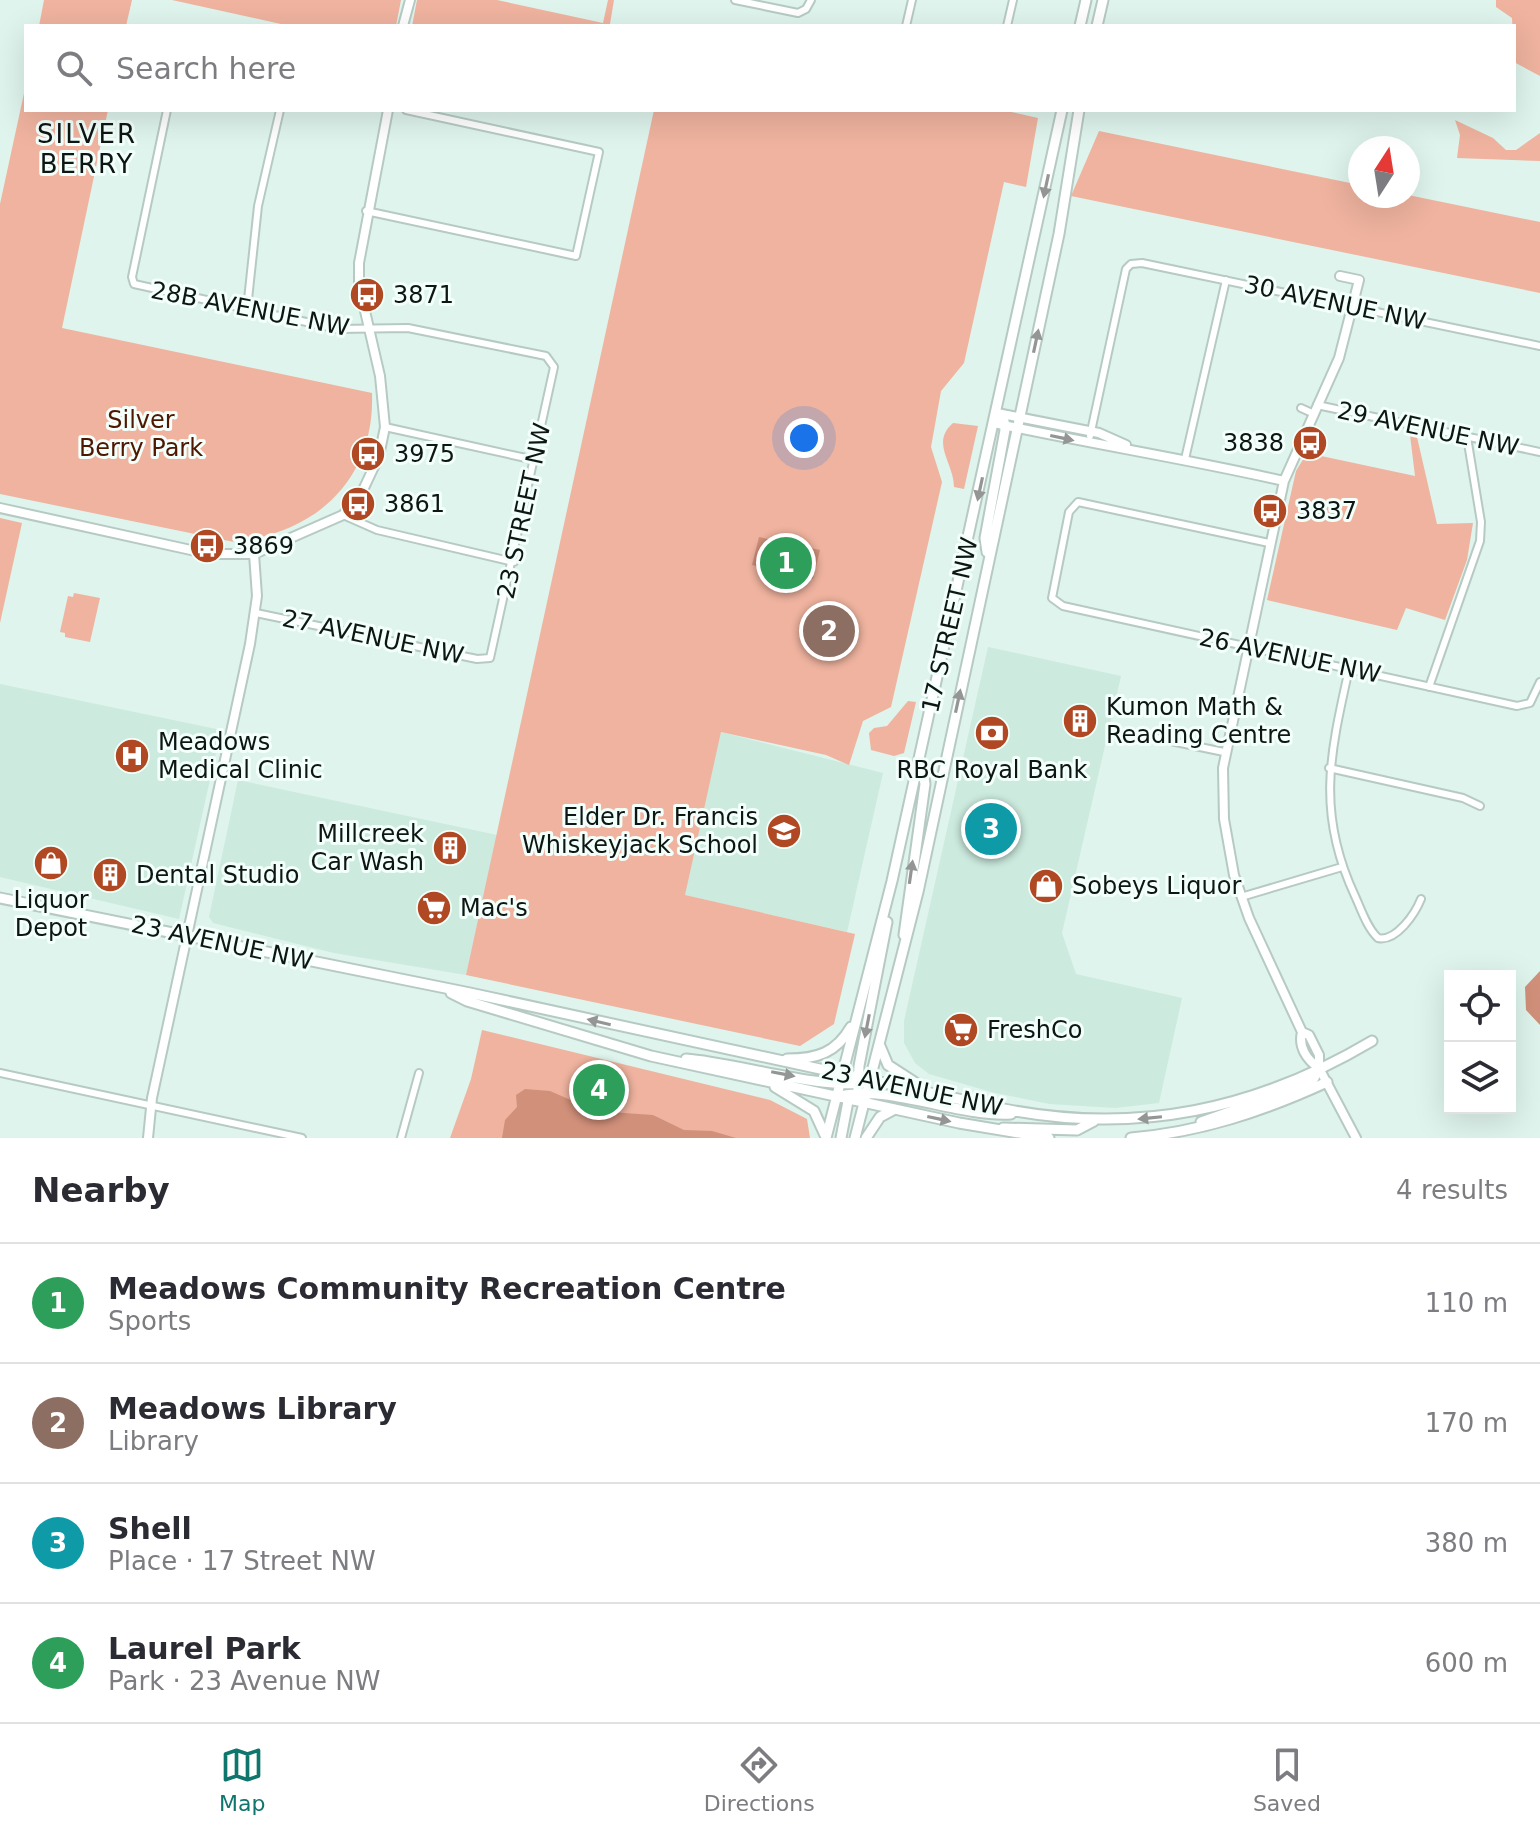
<!DOCTYPE html>
<html lang="en">
<head>
<meta charset="utf-8">
<style>
	:root { --surface:#fff; --page:#f2f2f3; --text:#2b2b33; --muted:#7c7c81; --line:#e1e1e2; --accent:#0f766e }
	body { margin:0; font-family:"DejaVu Sans",sans-serif; background:var(--page); color:var(--text) }
	.controls { position:absolute; right:24px; bottom:24px; display:grid; overflow:hidden; border-radius:0px; box-shadow:0 8px 32px #0002 }
	.controls button { width:72px; height:72px; display:grid; place-items:center; padding:0; border:0; border-bottom:2px solid var(--line); background:var(--surface); color:var(--text); font:40px sans-serif }
	.compass { position:absolute; left:1348px; top:136px; width:72px; height:72px; border-radius:50%; background:var(--surface); box-shadow:0 8px 32px #0002; rotate:12deg }
	.you { position:absolute; left:804px; top:438px; width:28px; height:28px; margin:-20px; border:6px solid #fff; border-radius:50%; background:#1a73e8; box-shadow:0 0 0 12px #1a73e833 }
	.badge { display:grid; place-items:center; width:52px; height:52px; border-radius:50%; background:var(--accent); color:#fff; font-size:26px; font-weight:700 }
	.pin { position:absolute; translate:-50% -50%; border:4px solid #fff; box-shadow:0 2px 8px #0006 }
	.list { margin:0; padding:0; list-style:none }
	h2 { display:flex; justify-content:space-between; align-items:center; height:104px; margin:0; padding:0 32px; font-size:34px }
	h2 small { font-size:26px; font-weight:400; color:var(--muted) }
	.list li { display:grid; grid-template-columns:52px 1fr auto; gap:24px; align-items:center; box-sizing:border-box; height:120px; padding:0 32px; border-top:2px solid var(--line) }
	.list b { display:block; font-size:30px; white-space:nowrap }
	.list p { margin:0; font-size:26px; white-space:nowrap; color:var(--muted) }
	.list em { font-size:26px; font-style:normal; color:var(--muted) }
	.icon { flex:none; width:44px; height:44px; fill:none; stroke:currentColor; stroke-width:2; stroke-linecap:round; stroke-linejoin:round }
	.map { position:relative; flex:none; width:1540px; height:1138px; overflow:hidden }
	.search { position:absolute; background:var(--surface); box-shadow:0 8px 32px #0002; left:24px; right:24px; top:24px; height:88px; display:flex; align-items:center; gap:20px; box-sizing:border-box; padding:0 28px; border-radius:0px; color:var(--muted); font-size:30px }
	.sheet { height:584px; background:var(--surface) }
	nav { display:flex; justify-content:space-around; align-items:center; box-sizing:border-box; height:112px; border-top:2px solid var(--line); background:var(--surface); font-size:22px; color:var(--muted) }
	nav a { display:grid; justify-items:center; gap:4px }
	nav .on { color:var(--accent) }
	.map>svg:first-child { display:block }
	.built { fill:#cceade }
	.green { fill:#efb39f }
	.water { fill:#d1907a }
	.lines { fill:none; stroke-linecap:round; stroke-linejoin:round }
	.minor-casing { stroke:#b6cac3; stroke-width:10 }
	.tertiary-casing { stroke:#b6cac3; stroke-width:12 }
	.secondary-casing { stroke:#b6cac3; stroke-width:13 }
	.minor { stroke:#fff; stroke-width:6 }
	.tertiary { stroke:#fff; stroke-width:8 }
	.secondary { stroke:#fff; stroke-width:9 }
	.oneway { fill:#939695 }
	.labels { text-anchor:middle; stroke-width:6; stroke-linejoin:round; paint-order:stroke }
	.poi-label { font-size:24px; fill:#0e1613; stroke:#f2fffa; text-anchor:start }
	.street-label { font-size:24px; fill:#0e1613; stroke:#f2fffa }
	.park-label { font-size:24px; fill:#511600; stroke:#f2fffa }
	.neighbourhood-label { font-size:26px; letter-spacing:2px; fill:#0e1613; stroke:#f2fffa }
</style>
</head>
<body>
<div class="map">
<svg width="1540" height="1138" viewBox="0 0 1540 1138">
	<rect width="100%" height="100%" fill="#def4ec"/>
	<path class="built" d="M988 647 1121 676 1062 933 1076 974 1182 998 1159 1103 1115 1108 1050 1104 995 1093 929 1074 915 1063 904 1043V1021Z
		M0 684 221 730 179 919 0 877Z
		M721 732 883 773 847 932 684 895Z
		M238 780 497 835 466 975 334 953 213 923 209 917Z"/>
	<path class="green" d="M44 0H132L126 26H39Z
		M172 0H401L396 26H290Z
		M417 0H497L603 23 608 0H614L610 24 615 26H412Z
		M1496 0H1540V76L1514 62 1512 18 1496 7Z
		M26 84V110H108L62 328 372 393C375 480 316 533 234 542L0 494V204Z
		M654 110H1003L1038 118 1026 187 1004 182 964 363 941 391 931 447 942 482 891 707 863 721 849 765 826 755 721 732 685 895 855 934 834 1024 800 1046 466 975Z
		M1455 120 1493 138 1506 150H1516L1540 133V161L1457 158 1460 135Z
		M1099 131 1360 185V196L1408 195 1540 222V293L1071 196Z
		M953 423 978 426 964 489 954 487C954 463 930 443 953 423Z
		M1410 435 1417 437 1437 524 1473 523 1467 560 1445 620 1406 608 1397 630 1267 600 1296 471 1307 453 1415 476Z
		M0 518 22 523 0 623Z
		M74 593 100 598 90 642 65 637V633L60 632 68 596 73 597Z
		M908 701 916 702 904 753 894 756 871 750 869 733 874 728 887 726Z
		M482 1030 770 1100 807 1119 810 1138H450L471 1079Z"/>
	<path class="water" d="M759 537 820 550 813 579 752 565Z
		M1540 971V1025L1526 1010 1525 987Z
		M525 1089 550 1091 596 1111 653 1115 684 1130 712 1131 736 1138H502L505 1120 517 1107 516 1095Z"/>
	<g class="lines">
		<g class="minor-casing">
			<path id="minor" d="M735 0 798 13 806 9 811 0
				M906 26 912 0
				M1007 26 1013 0
				M167 110 132 277 134 284 338 329 408 328 546 356 554 367 490 658 477 659 256 613
				M366 211 576 256 599 152 406 110
				M247 309 258 206 280 110
				M1317 405 1540 452
				M1301 408 1312 413
				M385 427 535 460
				M1090 436 1126 269 1131 264 1142 263 1540 346
				M1185 459 1226 280
				M343 515 377 530 514 562
				M1269 543 1078 502 1069 512 1052 598 1063 606 1517 706 1530 703 1540 682
				M1349 669C1330 754 1316 813 1355 896 1361 909 1367 928 1378 938 1396 942 1415 914 1421 899
				M1429 687 1480 541 1481 522 1467 437
				M1132 733 1224 752
				M1329 768 1463 798 1480 806
				M1241 897 1342 867
				M0 1073 302 1138
				M401 1138 419 1073"/>
		</g>
		<g class="tertiary-casing">
			<path id="tertiary" d="M403 26 410 0
				M1340 276 1359 280 1339 358 1284 481 1223 768 1224 819 1234 875 1249 918 1302 1032 1309 1035 1319 1055V1068L1356 1138
				M997 413 1099 433 1126 445
				M994 423C1091 444 1187 459 1284 481
				M0 508 209 554H254L343 515 363 490 379 456 385 427 380 376 359 285V263L388 110
				M1302 1032C1298 1047 1307 1060 1319 1068
				M148 1138 152 1098 250 644 257 596 254 554"/>
		</g>
		<g class="secondary-casing">
			<path id="secondary" d="M1080 26 1086 0
				M1097 26 1103 0
				M987 552 985 538 1005 430 1004 421 997 413
				M0 898 470 993 1004 1109C1137 1135 1256 1110 1372 1041
				M904 935 925 784 924 778 917 772
				M451 993 467 1001 651 1056 959 1123 1049 1138
				M880 1046 888 1065 925 1089
				M686 1059C732 1062 827 1091 865 1082
				M787 1059C817 1059 836 1053 851 1027
				M775 1087 814 1111 825 1135
				M840 1096C888 1084 958 1117 1011 1114
				M863 1103 858 1089 859 1066 887 922
				M1201 1122 1300 1087 1314 1078 1319 1068
				M1003 1128 1077 1130 1094 1121
				M826 1138 892 881 1062 110
				M841 1138 849 1096
				M855 1138 918 892 1059 234 1079 110
				M866 1138 880 1117 893 1110
				M1131 1138C1201 1132 1264 1111 1327 1082"/>
		</g>
		<use href="#minor" class="minor"/>
		<use href="#tertiary" class="tertiary"/>
		<use href="#secondary" class="secondary"/>
	</g>
	<defs><path id="oneway-solid" d="M-6-.8H1V-3.2L6.5 0L1 3.2V.8H-6Z" transform="scale(2)"/></defs>
	<g class="oneway">
		<use href="#oneway-solid" transform="translate(1046 186) rotate(102)"/>
		<use href="#oneway-solid" transform="translate(1036 341) rotate(-78)"/>
		<use href="#oneway-solid" transform="translate(1062 438) rotate(12)"/>
		<use href="#oneway-solid" transform="translate(980 489) rotate(102)"/>
		<use href="#oneway-solid" transform="translate(958 701) rotate(-78)"/>
		<use href="#oneway-solid" transform="translate(911 872) rotate(-82)"/>
		<use href="#oneway-solid" transform="translate(599 1022) rotate(-167)"/>
		<use href="#oneway-solid" transform="translate(867 1026) rotate(101)"/>
		<use href="#oneway-solid" transform="translate(783 1074) rotate(11)"/>
		<use href="#oneway-solid" transform="translate(1150 1118) rotate(174)"/>
		<use href="#oneway-solid" transform="translate(939 1119) rotate(12)"/>
	</g>
	<defs>
		<g id="bus-disc" transform="scale(1.8)"><circle r="9.5" fill="#b04923" stroke="#f2fffa"/><path d="M-5-6H5V4H4V6H2V4H-2V6H-4V4H-5ZM-3.5-4V0h7V-4ZM-3.5 1.2v1.5H-2V1.2ZM2 1.2v1.5H3.5V1.2Z" fill="#fff"/></g>
		<g id="building-disc" transform="scale(1.8)"><circle r="9.5" fill="#b04923" stroke="#f2fffa"/><path d="M-4-6H4V6H1V3H-1V6H-4ZM-2.5-4.3h1.7v1.8h-1.7ZM.8-4.3h1.7v1.8H.8ZM-2.5-1h1.7V.8h-1.7ZM.8-1h1.7V.8H.8Z" fill="#fff"/></g>
		<g id="bank-disc" transform="scale(1.8)"><circle r="9.5" fill="#b04923" stroke="#f2fffa"/><path d="M-6-4H6V4H-6ZM0-2.3a2.3 2.3 0 1 0 0 4.6a2.3 2.3 0 1 0 0-4.6Z" fill="#fff"/></g>
		<g id="hospital-disc" transform="scale(1.8)"><circle r="9.5" fill="#b04923" stroke="#f2fffa"/><path d="M-5-5h3v3.5h4V-5h3V5h-3V1.5h-4V5h-3Z" fill="#fff"/></g>
		<g id="school-disc" transform="scale(1.8)"><circle r="9.5" fill="#b04923" stroke="#f2fffa"/><path d="M0-5L7-2L0 1L-7-2ZM-4 1L0 2.5L4 1V4Q0 6-4 4Z" fill="#fff"/></g>
		<g id="shop-disc" transform="scale(1.8)"><circle r="9.5" fill="#b04923" stroke="#f2fffa"/><path d="M-5-2.5h2.3a2.7 3.5 0 0 1 5.4 0H5L5.5 6h-11ZM-1.5-2.5h3a1.5 2.3 0 0 0-3 0Z" fill="#fff"/></g>
		<g id="supermarket-disc" transform="scale(1.8)"><circle r="9.5" fill="#b04923" stroke="#f2fffa"/><path d="M-6-5.5h2.5l.6 2H6L4.5 2H-2.5L-4.4-4H-6ZM-1.5 3.2a1.3 1.3 0 1 0 .1 0ZM3 3.2a1.3 1.3 0 1 0 .1 0Z" fill="#fff"/></g>
	</defs>
	<g fill-rule="evenodd">
		<use href="#bus-disc" x="367" y="295"/>
		<use href="#bus-disc" x="1310" y="443"/>
		<use href="#bus-disc" x="368" y="454"/>
		<use href="#bus-disc" x="358" y="504"/>
		<use href="#bus-disc" x="1270" y="511"/>
		<use href="#bus-disc" x="207" y="546"/>
		<use href="#building-disc" x="1080" y="721"/>
		<use href="#bank-disc" x="992" y="733"/>
		<use href="#hospital-disc" x="132" y="756"/>
		<use href="#school-disc" x="784" y="831"/>
		<use href="#building-disc" x="450" y="848"/>
		<use href="#shop-disc" x="51" y="863"/>
		<use href="#building-disc" x="110" y="875"/>
		<use href="#shop-disc" x="1046" y="886"/>
		<use href="#supermarket-disc" x="434" y="908"/>
		<use href="#supermarket-disc" x="961" y="1030"/>
	</g>
	<g class="labels">
		<g class="poi-label">
			<text x="393" y="303">3871</text>
			<text x="1284" y="451" text-anchor="end">3838</text>
			<text x="394" y="462">3975</text>
			<text x="384" y="512">3861</text>
			<text x="1296" y="519">3837</text>
			<text x="233" y="554">3869</text>
			<text x="1106" y="715">Kumon Math &amp;<tspan x="1106" dy="28">Reading Centre</tspan></text>
			<text x="158" y="750">Meadows<tspan x="158" dy="28">Medical Clinic</tspan></text>
			<text x="992" y="778" text-anchor="middle">RBC Royal Bank</text>
			<text x="758" y="825" text-anchor="end">Elder Dr. Francis<tspan x="758" dy="28">Whiskeyjack School</tspan></text>
			<text x="424" y="842" text-anchor="end">Millcreek<tspan x="424" dy="28">Car Wash</tspan></text>
			<text x="136" y="883">Dental Studio</text>
			<text x="1072" y="894">Sobeys Liquor</text>
			<text x="51" y="908" text-anchor="middle">Liquor<tspan x="51" dy="28">Depot</tspan></text>
			<text x="460" y="916">Mac's</text>
			<text x="987" y="1038">FreshCo</text>
		</g>
		<g class="street-label">
			<text transform="translate(1335 303) rotate(12)" y="8">30 AVENUE NW</text>
			<text transform="translate(250 309) rotate(11)" y="8">28B AVENUE NW</text>
			<text transform="translate(1428 429) rotate(12)" y="8">29 AVENUE NW</text>
			<text transform="translate(524 511) rotate(-78)" y="8">23 STREET NW</text>
			<text transform="translate(950 625) rotate(-77)" y="8">17 STREET NW</text>
			<text transform="translate(373 637) rotate(12)" y="8">27 AVENUE NW</text>
			<text transform="translate(1290 656) rotate(12)" y="8">26 AVENUE NW</text>
			<text transform="translate(222 943) rotate(12)" y="8">23 AVENUE NW</text>
			<text transform="translate(912 1089) rotate(12)" y="8">23 AVENUE NW</text>
		</g>
		<g class="park-label">
			<text x="141" y="428">Silver<tspan x="141" dy="28">Berry Park</tspan></text>
		</g>
		<g class="neighbourhood-label">
			<text x="87" y="143">SILVER<tspan x="87" dy="30">BERRY</tspan></text>
		</g>
	</g>
</svg>
<div class="controls">
<button><svg class="icon" aria-label="locate" viewBox="0 0 24 24"><circle cx="12" cy="12" r="6"/><path d="M12 2v4M12 18v4M2 12h4M18 12h4"/></svg></button>
<button><svg class="icon" aria-label="layers" viewBox="0 0 24 24"><path d="M12 4l9 5-9 5-9-5zM3 14l9 5 9-5"/></svg></button>
</div>
<svg class="compass" viewBox="-18 -18 36 36"><path d="M0-13l5 13h-10z" fill="#e53935"/><path d="M0 13l5-13h-10z" fill="#7c7c81"/></svg>
<div class="you"></div>
<div class="pin badge" style="left:786px;top:563px;background:#2e9e5b">1</div>
<div class="pin badge" style="left:829px;top:631px;background:#8d6e63">2</div>
<div class="pin badge" style="left:991px;top:829px;background:#0f9aa8">3</div>
<div class="pin badge" style="left:599px;top:1090px;background:#2e9e5b">4</div>
<div class="search"><svg class="icon" aria-label="search" viewBox="0 0 24 24"><circle cx="10" cy="10" r="6"/><path d="M15 15l6 6"/></svg>Search here</div>
</div>
<section class="sheet">
<h2>Nearby<small>4 results</small></h2>
<ul class="list">
<li><span class="badge" style="background:#2e9e5b">1</span><div><b>Meadows Community Recreation Centre</b><p>Sports</p></div><em>110 m</em></li>
<li><span class="badge" style="background:#8d6e63">2</span><div><b>Meadows Library</b><p>Library</p></div><em>170 m</em></li>
<li><span class="badge" style="background:#0f9aa8">3</span><div><b>Shell</b><p>Place · 17 Street NW</p></div><em>380 m</em></li>
<li><span class="badge" style="background:#2e9e5b">4</span><div><b>Laurel Park</b><p>Park · 23 Avenue NW</p></div><em>600 m</em></li>
</ul>
</section>
<nav>
<a class="on"><svg class="icon" aria-label="map" viewBox="0 0 24 24"><path d="M3 6l6-2 6 2 6-2v14l-6 2-6-2-6 2zM9 4v14M15 6v14"/></svg>Map</a>
<a><svg class="icon" aria-label="directions" viewBox="0 0 24 24"><path d="M12 3l9 9-9 9-9-9zM9 14v-3h6M13 9l2 2-2 2"/></svg>Directions</a>
<a><svg class="icon" aria-label="saved" viewBox="0 0 24 24"><path d="M7 4h10v16l-5-4-5 4z"/></svg>Saved</a>
</nav>
</body>
</html>
